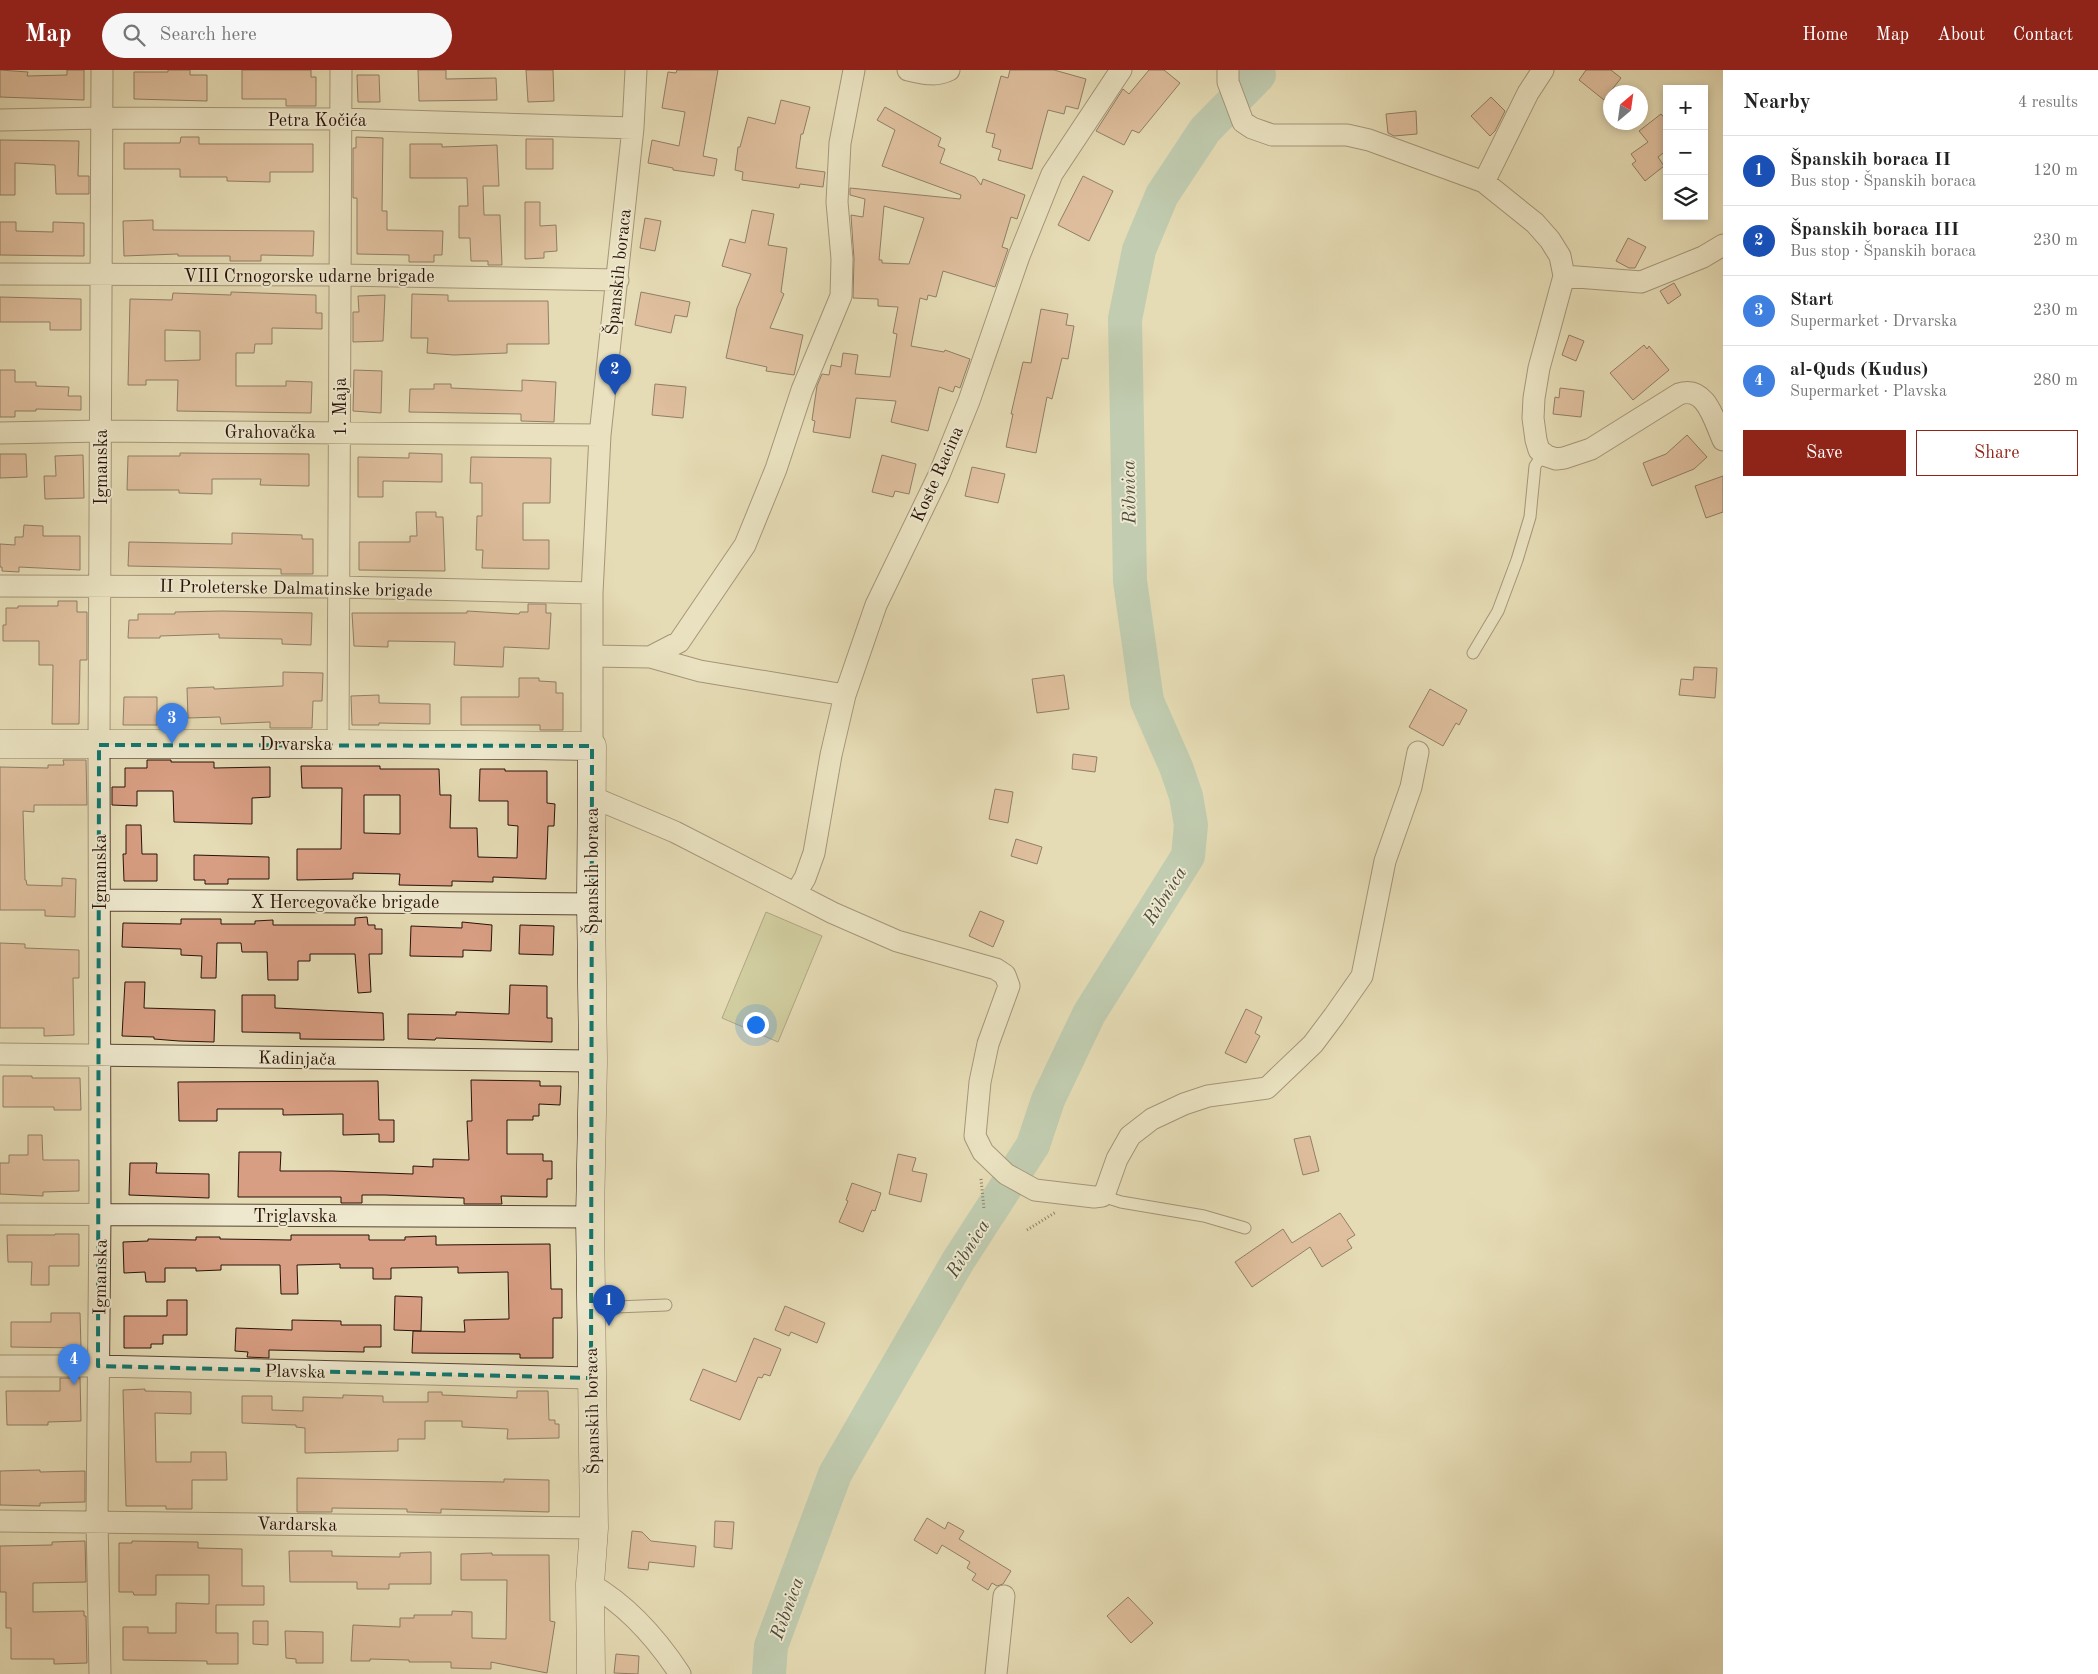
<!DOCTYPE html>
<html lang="en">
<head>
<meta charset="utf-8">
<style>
	:root { --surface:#fff; --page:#f6f6f6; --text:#222; --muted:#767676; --line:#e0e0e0; --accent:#8f2418 }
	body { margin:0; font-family:"Old Standard TT",serif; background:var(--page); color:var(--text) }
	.controls { position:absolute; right:15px; top:15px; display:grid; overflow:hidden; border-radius:0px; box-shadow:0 2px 8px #0003 }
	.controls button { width:45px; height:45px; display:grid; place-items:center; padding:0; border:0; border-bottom:1px solid var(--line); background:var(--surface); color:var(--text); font:25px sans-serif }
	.compass { position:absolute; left:1603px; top:15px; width:45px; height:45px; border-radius:50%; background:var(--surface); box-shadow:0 2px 8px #0003; rotate:29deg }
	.you { position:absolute; left:755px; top:954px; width:18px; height:18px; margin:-12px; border:4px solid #fff; border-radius:50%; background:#1a73e8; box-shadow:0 0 0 8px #1a73e833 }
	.badge { display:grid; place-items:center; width:32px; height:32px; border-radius:50%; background:var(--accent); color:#fff; font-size:16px; font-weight:700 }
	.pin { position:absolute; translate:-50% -41px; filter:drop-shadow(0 1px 2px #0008) }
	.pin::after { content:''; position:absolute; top:26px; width:18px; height:15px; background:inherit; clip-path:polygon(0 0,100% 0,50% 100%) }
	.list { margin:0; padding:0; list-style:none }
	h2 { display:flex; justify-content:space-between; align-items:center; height:65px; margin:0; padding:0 20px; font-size:21px }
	h2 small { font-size:16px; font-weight:400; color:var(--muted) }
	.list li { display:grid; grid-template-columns:32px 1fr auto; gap:15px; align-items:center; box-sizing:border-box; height:70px; padding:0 20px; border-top:1px solid var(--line) }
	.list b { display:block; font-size:19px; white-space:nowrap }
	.list p { margin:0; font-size:16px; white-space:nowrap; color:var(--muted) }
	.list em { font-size:16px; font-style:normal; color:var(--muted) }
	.actions { display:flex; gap:10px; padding:15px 20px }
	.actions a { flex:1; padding:11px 0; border:1px solid var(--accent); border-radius:0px; text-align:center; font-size:18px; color:var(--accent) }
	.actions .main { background:var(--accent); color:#fff }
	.icon { flex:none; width:28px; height:28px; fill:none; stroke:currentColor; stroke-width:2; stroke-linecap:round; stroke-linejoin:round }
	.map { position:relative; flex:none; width:1723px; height:1604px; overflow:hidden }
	header { display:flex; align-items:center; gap:30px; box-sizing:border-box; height:70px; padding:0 25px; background:var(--accent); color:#fff }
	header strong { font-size:24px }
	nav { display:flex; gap:28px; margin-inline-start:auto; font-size:18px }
	.search { width:350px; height:45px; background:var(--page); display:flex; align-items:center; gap:12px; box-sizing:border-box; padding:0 18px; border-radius:28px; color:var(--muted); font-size:19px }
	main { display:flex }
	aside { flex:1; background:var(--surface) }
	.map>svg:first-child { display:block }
	.green { fill:#b8bf8a; stroke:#706849 }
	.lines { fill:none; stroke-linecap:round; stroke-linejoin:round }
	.river { stroke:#96bbaa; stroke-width:34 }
	.building { fill:#d89e83; stroke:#281108; fill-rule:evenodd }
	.service-casing { stroke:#574433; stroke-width:13 }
	.minor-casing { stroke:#574433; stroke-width:23 }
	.secondary-casing { stroke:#281108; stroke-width:29 }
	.path { stroke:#281108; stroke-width:3; stroke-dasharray:1 2.5; stroke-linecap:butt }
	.service { stroke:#eee8ce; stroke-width:11 }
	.minor { stroke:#eee8ce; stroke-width:21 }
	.secondary { stroke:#eee8ce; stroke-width:28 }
	.marked { fill:none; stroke:#0f766e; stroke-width:4; stroke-dasharray:10 6; stroke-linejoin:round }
	.labels { text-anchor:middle; stroke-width:4; stroke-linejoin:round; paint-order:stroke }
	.street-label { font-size:18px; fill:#281108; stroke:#eee8ce }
	.water-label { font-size:19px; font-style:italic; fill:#4e4c41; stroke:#eee8ce }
</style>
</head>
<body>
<header>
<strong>Map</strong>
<div class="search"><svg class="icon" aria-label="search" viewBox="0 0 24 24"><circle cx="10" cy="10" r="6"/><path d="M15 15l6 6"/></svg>Search here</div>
<nav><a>Home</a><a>Map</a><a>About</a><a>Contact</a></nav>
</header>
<main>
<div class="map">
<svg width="1723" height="1604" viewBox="0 0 1723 1604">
	<rect width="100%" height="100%" fill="#e5dbb4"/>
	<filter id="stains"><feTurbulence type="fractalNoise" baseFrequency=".004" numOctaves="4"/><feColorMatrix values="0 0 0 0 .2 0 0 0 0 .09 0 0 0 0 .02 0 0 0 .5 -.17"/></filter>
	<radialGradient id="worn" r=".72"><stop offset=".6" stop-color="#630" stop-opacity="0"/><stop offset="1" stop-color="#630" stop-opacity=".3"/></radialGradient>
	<path class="green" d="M766 842 822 866 778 972 722 948Z"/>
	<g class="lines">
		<path class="river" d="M769 1604 771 1576 835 1404 958 1191 1033 1075 1048 1030 1089 944 1188 786 1191 755 1186 726 1176 697 1147 631 1130 511 1125 249 1139 180 1162 125 1205 60 1259 5"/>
	</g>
	<path class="building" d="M0 0 28 2 27 6 67 5V0H84V30L0 27Z
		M168 0H190V5H207V31L134 29V2H168Z
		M242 0H311V7H316V36H286V29H242Z
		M418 0H446V9L496 8 497 30 419 31Z
		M526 0H553L554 31 528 32Z
		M677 0H718L703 86 717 89 714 106 673 100V98L648 93 652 70 679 76 685 42 662 38 668 2 676 3Z
		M1010 0H1054L1086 9 1078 39 1066 36 1064 44 1048 40 1032 99 998 90 1001 80 992 77 995 64 986 62 1001 6 1008 8Z
		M1149 0H1164L1180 13 1139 63 1132 60 1124 75 1096 61 1123 19 1129 24Z
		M1586 0H1611L1621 8 1604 30 1579 10Z
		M357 5H379L380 32H358Z
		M1491 27 1505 41 1495 61 1490 66 1471 46Z
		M781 30 810 37 803 64H801L796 98 825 102 823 117 800 114 799 118 742 110 743 102 735 100 738 77H740L748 47 775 54Z
		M885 37 941 68 938 76 945 79 940 93 975 107 981 115 983 109 1025 125 1017 149 1011 147 1002 177 1008 179 995 217 943 201 936 227 928 225 927 230 920 228 911 276 944 282 945 280 970 289 960 318 955 316 953 322 939 317 928 361 891 352 896 331 856 328 850 368 813 362 815 351 812 350 817 316 822 304 829 305 831 295 841 297 843 283 858 285 855 304 890 307 897 264 893 263 898 237 878 236V229L853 228 854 189 851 145 863 147 865 129 850 125V118L960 129 961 125 882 96 895 60 877 50ZM884 136 924 148 909 194 882 193V190H879Z
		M1416 41 1417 64 1394 66 1388 63 1386 44Z
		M1661 44 1667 51V80L1658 87 1664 96 1645 111 1632 94 1636 91 1631 84 1648 72 1639 61Z
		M181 67H199V74H313V102H270V112L227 111V107H180V99H124V73H180Z
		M356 67 383 68 382 141H387V160L443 161 442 185H434V192H409V185L357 184V128H353V78H356Z
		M526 69H553V99H526Z
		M0 70 79 71 78 106H89V124H56L55 95 15 93V125H0Z
		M410 74H442V77L497 75 499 116H483L484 145H500L502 195H488V191H471L470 168H459V136H468L467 108H410Z
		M1083 106 1113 121 1089 171 1058 155Z
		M525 132H540V156L556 155 557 181 544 182V188L525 189Z
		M752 140 774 144 768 175 787 178 781 222 784 224 770 258 803 265 794 305 766 301 767 297 726 288 737 238 751 204 722 196 730 169 745 173Z
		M645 148 661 151 655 181 640 178Z
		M153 150V160L314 161 313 186 261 185V191H230V186H178V184L124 186 123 151Z
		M0 152H16V161L53 162V152L84 153V186L0 185Z
		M1628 168 1646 177 1635 198H1629L1616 191Z
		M1674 213 1681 225 1668 234 1660 221Z
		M231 222 316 225V243H322V259L272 258V274H255L254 283H236V316H286V311L312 312 311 343 177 341 178 310H146V315H128L130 229 172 230 173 223 231 225ZM165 260 200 261V290L165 291Z
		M641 222 690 232 687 247 675 245 671 263 635 255Z
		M412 224 448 225V231H548L549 274H507V283L454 285 427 283 428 268H411Z
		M385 225 383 271 353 272V242H359L358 226Z
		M0 227 81 229V260H50V252H0Z
		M1041 239 1068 244 1066 255 1074 256 1068 289 1062 288 1052 329 1047 327 1036 383 1006 377 1013 344H1011L1023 292 1031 293Z
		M1569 265 1584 271 1576 291 1562 285Z
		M1644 275 1647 279 1649 276 1669 300 1633 330 1610 303Z
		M0 300H15V312H36V316L69 317 68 326H81V340L36 339V341H15V347H0Z
		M354 300 382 301 381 343 353 341Z
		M522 310 556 312 554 352 521 351V344L409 342 410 319H434V314H451V318L522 321Z
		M655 314 686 317 683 348 652 345Z
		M1560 318 1584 321 1581 347 1553 344 1555 327 1559 328Z
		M1687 365 1707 387 1694 399 1652 416 1643 393 1666 384Z
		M180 383 309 384V416L260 415 261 409H212V424L179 423V420H127L128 386H180Z
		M409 383 442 384V412L383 411V427H358V387L409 388Z
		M0 384H26L27 407 0 408Z
		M83 385 84 428 45 429 44 406H56L55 386Z
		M882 385 916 394 909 424 895 421 893 427 872 422Z
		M471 387 551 388 550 433H523V470H549V499L482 498 483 480H476L477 446H482V413H470Z
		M972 397 1005 404 998 433 965 426Z
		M1723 406V442L1706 448 1695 416Z
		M416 442H436V447H443L445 501 359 500V472H410V466H417Z
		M24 455 43 456V466H80V500L19 497V502L2 501V497H0V474L15 475V467H23Z
		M232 463 302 465V469H313V504H281V499L128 496 129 472 232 474Z
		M58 531H77V542H87V590H80L79 654H52L53 595H39V571H3V555H6V538H18V536H58Z
		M528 534H546V543H551L549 579 504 577 503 597 454 595 455 572 388 571V577L354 576 352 543H467V541L519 544 520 542H528Z
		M222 541 312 543 311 575 282 574V569L219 568V564L160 566V568H128L129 550H138V544H175V542Z
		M1694 597 1717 598 1715 628 1679 625 1681 609 1693 610Z
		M283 602 323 603 322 631H313L312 658H270V652L221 654 220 647 188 648 187 618 214 617V619L283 616Z
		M1064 605 1069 639 1037 643 1032 609Z
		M519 608H539V611L556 612V623H563V660H540V655H461V627H519Z
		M1430 619 1467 640 1459 655 1456 653 1443 676 1409 657Z
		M379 625V633L430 634V654L379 653V655H352L351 626Z
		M124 627H157V655H123Z
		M1073 684 1097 687 1095 702 1072 699Z
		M63 690H86L87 735H34V742L23 741 25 810H26L27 815 62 816V808L76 809 75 847 45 846V840H0V697L48 698V695H64Z
		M147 690H171V692H214V698L270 697V727L252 728V754L174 752 173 721H137V736L112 735V717H125V698H147Z
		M301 696H380V699H439L440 725H451L450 758H477L478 787 517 788 518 756 508 755V731H479L480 699H505V701H547V733L555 734 554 756H548L546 809 493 807V812L452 811V816L399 815 400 804 353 803V809L297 810V779H341L342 718H302ZM364 725H400V764L364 763Z
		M995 719 1013 722 1008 753 989 749Z
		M126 755H141L142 784H157V811H124L123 784H126Z
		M1016 769 1042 777 1037 794 1011 786Z
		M194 785 269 787V809H228V814H205V810H194Z
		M980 841 1004 851 993 877 969 866Z
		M367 847 368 855H375V859H382V884H369L371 922 358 923 355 884H310V891H298V910H268L267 882H242L241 873H217L216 908H201L202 886 181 885V879L122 877 123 853 181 854V849H221V854H255V851L273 850V855H355V848Z
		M462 852 492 855 491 881 463 880V887L410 886 411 856 462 858Z
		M520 855 554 856 553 885 519 884Z
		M0 873 25 874V878L79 880V908H73L74 965 44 966V958H0Z
		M125 912H145L144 938 215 940 214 972 179 971 154 969V967L122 966Z
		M510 915 547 916V948H552V972L436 968 435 970 408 969V944L456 945V942L509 944Z
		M242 925H275V938L383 943 384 970 300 969V963L242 962Z
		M1246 939 1262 947 1255 963 1260 966 1246 993 1225 983Z
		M3 1006H32V1008H80L81 1040H54V1037H3Z
		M471 1010 540 1011V1016H561L560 1035 539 1034V1046H533V1050H507V1084H543V1091H552V1109H547V1127L501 1126 502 1134H464V1128L385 1125H362V1133H341V1127H238L239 1082H281L280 1101H333L413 1104V1096L433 1097V1089L469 1090 467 1051H472Z
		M378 1011 379 1050H394V1072H379V1064L343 1065V1044L283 1045V1039H217V1051H179L178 1012Z
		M28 1065H42L43 1090H79V1121L43 1122V1126L0 1124V1093H9V1085H28Z
		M1310 1066 1319 1101 1303 1105 1294 1069Z
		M898 1084 916 1088 912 1101 927 1104 921 1132 889 1124Z
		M130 1093H157L156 1103 209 1104V1128L129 1125Z
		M852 1113 881 1123 875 1141 872 1140 863 1162 839 1152 848 1131 846 1130Z
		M1340 1143 1355 1165 1347 1170 1352 1178 1322 1197 1310 1177 1252 1217 1235 1192 1283 1159 1292 1173Z
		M55 1164H79V1196H49V1215H31L32 1192H8L7 1165H55Z
		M291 1165H369V1170H405V1167L436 1166V1175L550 1174 551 1219H562V1248H553V1288H520V1284L412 1283 413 1261 465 1262 464 1250 509 1249 508 1202 458 1203V1197L391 1198V1209H373V1198H340V1194L297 1195 298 1224H281L280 1195H221V1200L196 1201V1198H165V1212H146L145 1202 124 1203 123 1172 148 1171V1169L196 1170V1167H220V1169L291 1170Z
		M395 1226 422 1227 421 1261 394 1260Z
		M167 1230H187V1265H163V1274H151V1278H124V1246H167Z
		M785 1236 825 1253 817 1273 791 1262 789 1266 775 1260Z
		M51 1243H80L81 1278 11 1277V1252H51Z
		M292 1250 341 1251V1255H381V1277H364V1282L269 1280V1288L247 1287 248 1282 235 1281 236 1258 292 1260Z
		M754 1268 781 1279 770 1306 764 1304 762 1308 758 1307 740 1350 690 1330 703 1299 736 1312Z
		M60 1308H80L81 1351 48 1352V1355H7L6 1321H60Z
		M145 1319V1321L191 1322V1344L155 1343 156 1392H191V1382H226L227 1410H192V1439H166V1436H126L123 1320Z
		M517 1321H548L549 1350H555V1354H559V1368L507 1369 508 1359 462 1357V1351H425V1369H398V1381L305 1383V1358L296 1357V1355L242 1353V1326H272V1340L303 1341V1327L343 1328V1325L383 1326V1332H428V1322H442V1325L517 1328Z
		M40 1400V1402L85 1401V1432L40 1433V1436L0 1435V1401Z
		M297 1408 504 1412V1409L549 1410V1442L441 1439V1443L407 1442V1439L332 1438V1442H297Z
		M927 1448 945 1459 948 1452 964 1461 959 1469 1011 1501 1003 1514 997 1516 992 1513 988 1520 972 1510 976 1504 967 1498 970 1492 942 1475 937 1484 914 1470Z
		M715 1451 734 1452 732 1479 714 1477Z
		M632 1461 642 1462 651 1471 696 1476 694 1497 649 1492 648 1500 628 1498Z
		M85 1471 86 1512 33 1513V1542L84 1541V1546H86L87 1593 54 1594V1589H11V1558H6V1522H0V1476L52 1475V1472Z
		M132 1471 198 1472V1478L242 1479V1516H264V1535H216V1563H238V1594H207V1591L123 1590V1557H148V1563H176V1533L209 1534V1505H156V1525H134L133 1522H119V1473H132Z
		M289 1481H332V1486L400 1487V1483L431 1482V1514H389V1519H357V1512H290Z
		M492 1483V1485H549L550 1551 555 1552 547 1603 491 1592V1599L451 1598V1592H409V1590L370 1589V1591H351L353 1555 400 1557V1548H414V1545H452V1541L472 1542V1568L506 1569 507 1510H461V1484Z
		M1128 1527 1153 1553 1131 1573 1107 1546Z
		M253 1551H268V1575L253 1574Z
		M285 1561 323 1562V1593H296V1589L286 1588Z
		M616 1584 639 1586 638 1604 614 1603Z"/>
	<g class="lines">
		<g class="service-casing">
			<path id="service" d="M1473 583 1498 541 1517 490 1530 447 1535 396 1543 384
				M1102 1126 1121 1132 1204 1146 1245 1158
				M591 1238 666 1235"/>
		</g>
		<g class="minor-casing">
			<path id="minor" d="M908 0C923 3 935 7 949 0
				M1228 0V12L1243 52 1252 58 1272 65H1347L1369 70 1484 112 1535 153 1550 170 1560 186 1564 206 1539 298 1534 328 1533 348 1536 370 1539 380 1547 386 1556 389 1564 388 1591 379 1679 324C1706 315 1714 350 1723 370
				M0 50 102 48 341 49 633 58
				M1484 112 1528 23 1543 0
				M0 204 340 205 618 210
				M1564 206 1641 212 1703 187 1723 175
				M0 363 101 361 600 365
				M0 516 339 517 592 523
				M594 586 650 587 679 572 745 475 776 399 802 320 841 226 842 189 837 132 840 73 854 0
				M650 587 700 601 845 625
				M338 674 341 0
				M592 676V523L600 365 633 58 636 0
				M592 727 675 762 833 843 897 871 996 899 1005 905 1009 916 988 974 980 1012 975 1066 983 1082 1006 1104 1035 1120 1094 1127 1102 1126 1106 1120 1117 1089 1130 1066 1152 1049 1184 1034 1208 1026 1267 1018 1313 974 1334 946 1362 906 1385 791 1411 717 1418 682
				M796 823 805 808 814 783 831 685 845 625 876 535 939 405 969 331 1019 186 1052 104 1121 0
				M100 830 591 834
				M0 984 593 991
				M0 1144 590 1147
				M0 1296H98L591 1308
				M0 1451 594 1458
				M590 1514C627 1535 657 1569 680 1604
				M100 1604 97 1451 100 1145 99 675 102 0
				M996 1604 1004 1526"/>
		</g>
		<g class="secondary-casing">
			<path id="secondary" d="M0 674H338L592 676 591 834 593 991 590 1147 594 1458 590 1514 591 1604"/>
		</g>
		<path class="path" d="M981 1109 984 1139
			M1027 1160 1056 1142"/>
		<use href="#service" class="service"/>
		<use href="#minor" class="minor"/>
		<use href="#secondary" class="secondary"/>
	</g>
	<path d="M0 0H1723V1604H0ZM99 675 592 676 591 1308 98 1296Z" fill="#e5dbb4" fill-opacity=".55" fill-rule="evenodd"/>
	<path class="marked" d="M99 675 592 676 591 1308 98 1296Z"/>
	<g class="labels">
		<g class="street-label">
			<text x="317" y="56">Petra Kočića</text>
			<text transform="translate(618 202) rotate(-84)" y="6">Španskih boraca</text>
			<text x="309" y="212">VIII Crnogorske udarne brigade</text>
			<text transform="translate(340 337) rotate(-90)" y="6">1. Maja</text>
			<text x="270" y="368">Grahovačka</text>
			<text transform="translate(101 397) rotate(-90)" y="6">Igmanska</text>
			<text transform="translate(937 404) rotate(-66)" y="6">Koste Racina</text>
			<text transform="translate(296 518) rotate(1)" y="6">II Proleterske Dalmatinske brigade</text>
			<text x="296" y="680">Drvarska</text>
			<text transform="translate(592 801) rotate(-90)" y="6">Španskih boraca</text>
			<text transform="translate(100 802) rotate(-90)" y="6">Igmanska</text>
			<text x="345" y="838">X Hercegovačke brigade</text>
			<text transform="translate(297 988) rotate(1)" y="6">Kadinjača</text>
			<text x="295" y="1152">Triglavska</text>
			<text transform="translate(100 1207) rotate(-89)" y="6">Igmanska</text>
			<text transform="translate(295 1301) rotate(1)" y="6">Plavska</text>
			<text transform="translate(592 1341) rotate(-91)" y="6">Španskih boraca</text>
			<text transform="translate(297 1454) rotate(1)" y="6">Vardarska</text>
		</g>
		<g class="water-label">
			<text transform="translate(1128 422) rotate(-91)" y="7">Ribnica</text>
			<text transform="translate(1164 825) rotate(-58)" y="7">Ribnica</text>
			<text transform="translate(967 1178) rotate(-58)" y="7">Ribnica</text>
			<text transform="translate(786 1538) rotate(-70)" y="7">Ribnica</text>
		</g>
	</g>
	<rect width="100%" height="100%" filter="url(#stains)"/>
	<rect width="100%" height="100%" fill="url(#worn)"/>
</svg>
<div class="controls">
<button>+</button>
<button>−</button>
<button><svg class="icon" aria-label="layers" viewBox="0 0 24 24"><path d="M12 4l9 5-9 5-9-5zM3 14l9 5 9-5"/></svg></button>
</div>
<svg class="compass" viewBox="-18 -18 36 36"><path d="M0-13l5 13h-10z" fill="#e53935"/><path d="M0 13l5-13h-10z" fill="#767676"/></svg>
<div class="you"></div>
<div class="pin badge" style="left:609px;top:1256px;background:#1a4fb4">1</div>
<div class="pin badge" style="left:615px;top:325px;background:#1a4fb4">2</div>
<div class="pin badge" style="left:172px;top:674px;background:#3f7fe0">3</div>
<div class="pin badge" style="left:74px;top:1315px;background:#3f7fe0">4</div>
</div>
<aside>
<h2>Nearby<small>4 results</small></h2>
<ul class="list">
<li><span class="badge" style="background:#1a4fb4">1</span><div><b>Španskih boraca II</b><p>Bus stop · Španskih boraca</p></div><em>120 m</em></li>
<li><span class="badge" style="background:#1a4fb4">2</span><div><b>Španskih boraca III</b><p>Bus stop · Španskih boraca</p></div><em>230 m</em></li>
<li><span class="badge" style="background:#3f7fe0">3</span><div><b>Start</b><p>Supermarket · Drvarska</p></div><em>230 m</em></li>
<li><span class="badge" style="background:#3f7fe0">4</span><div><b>al-Quds (Kudus)</b><p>Supermarket · Plavska</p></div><em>280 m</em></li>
</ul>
<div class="actions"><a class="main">Save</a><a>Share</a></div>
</aside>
</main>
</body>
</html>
